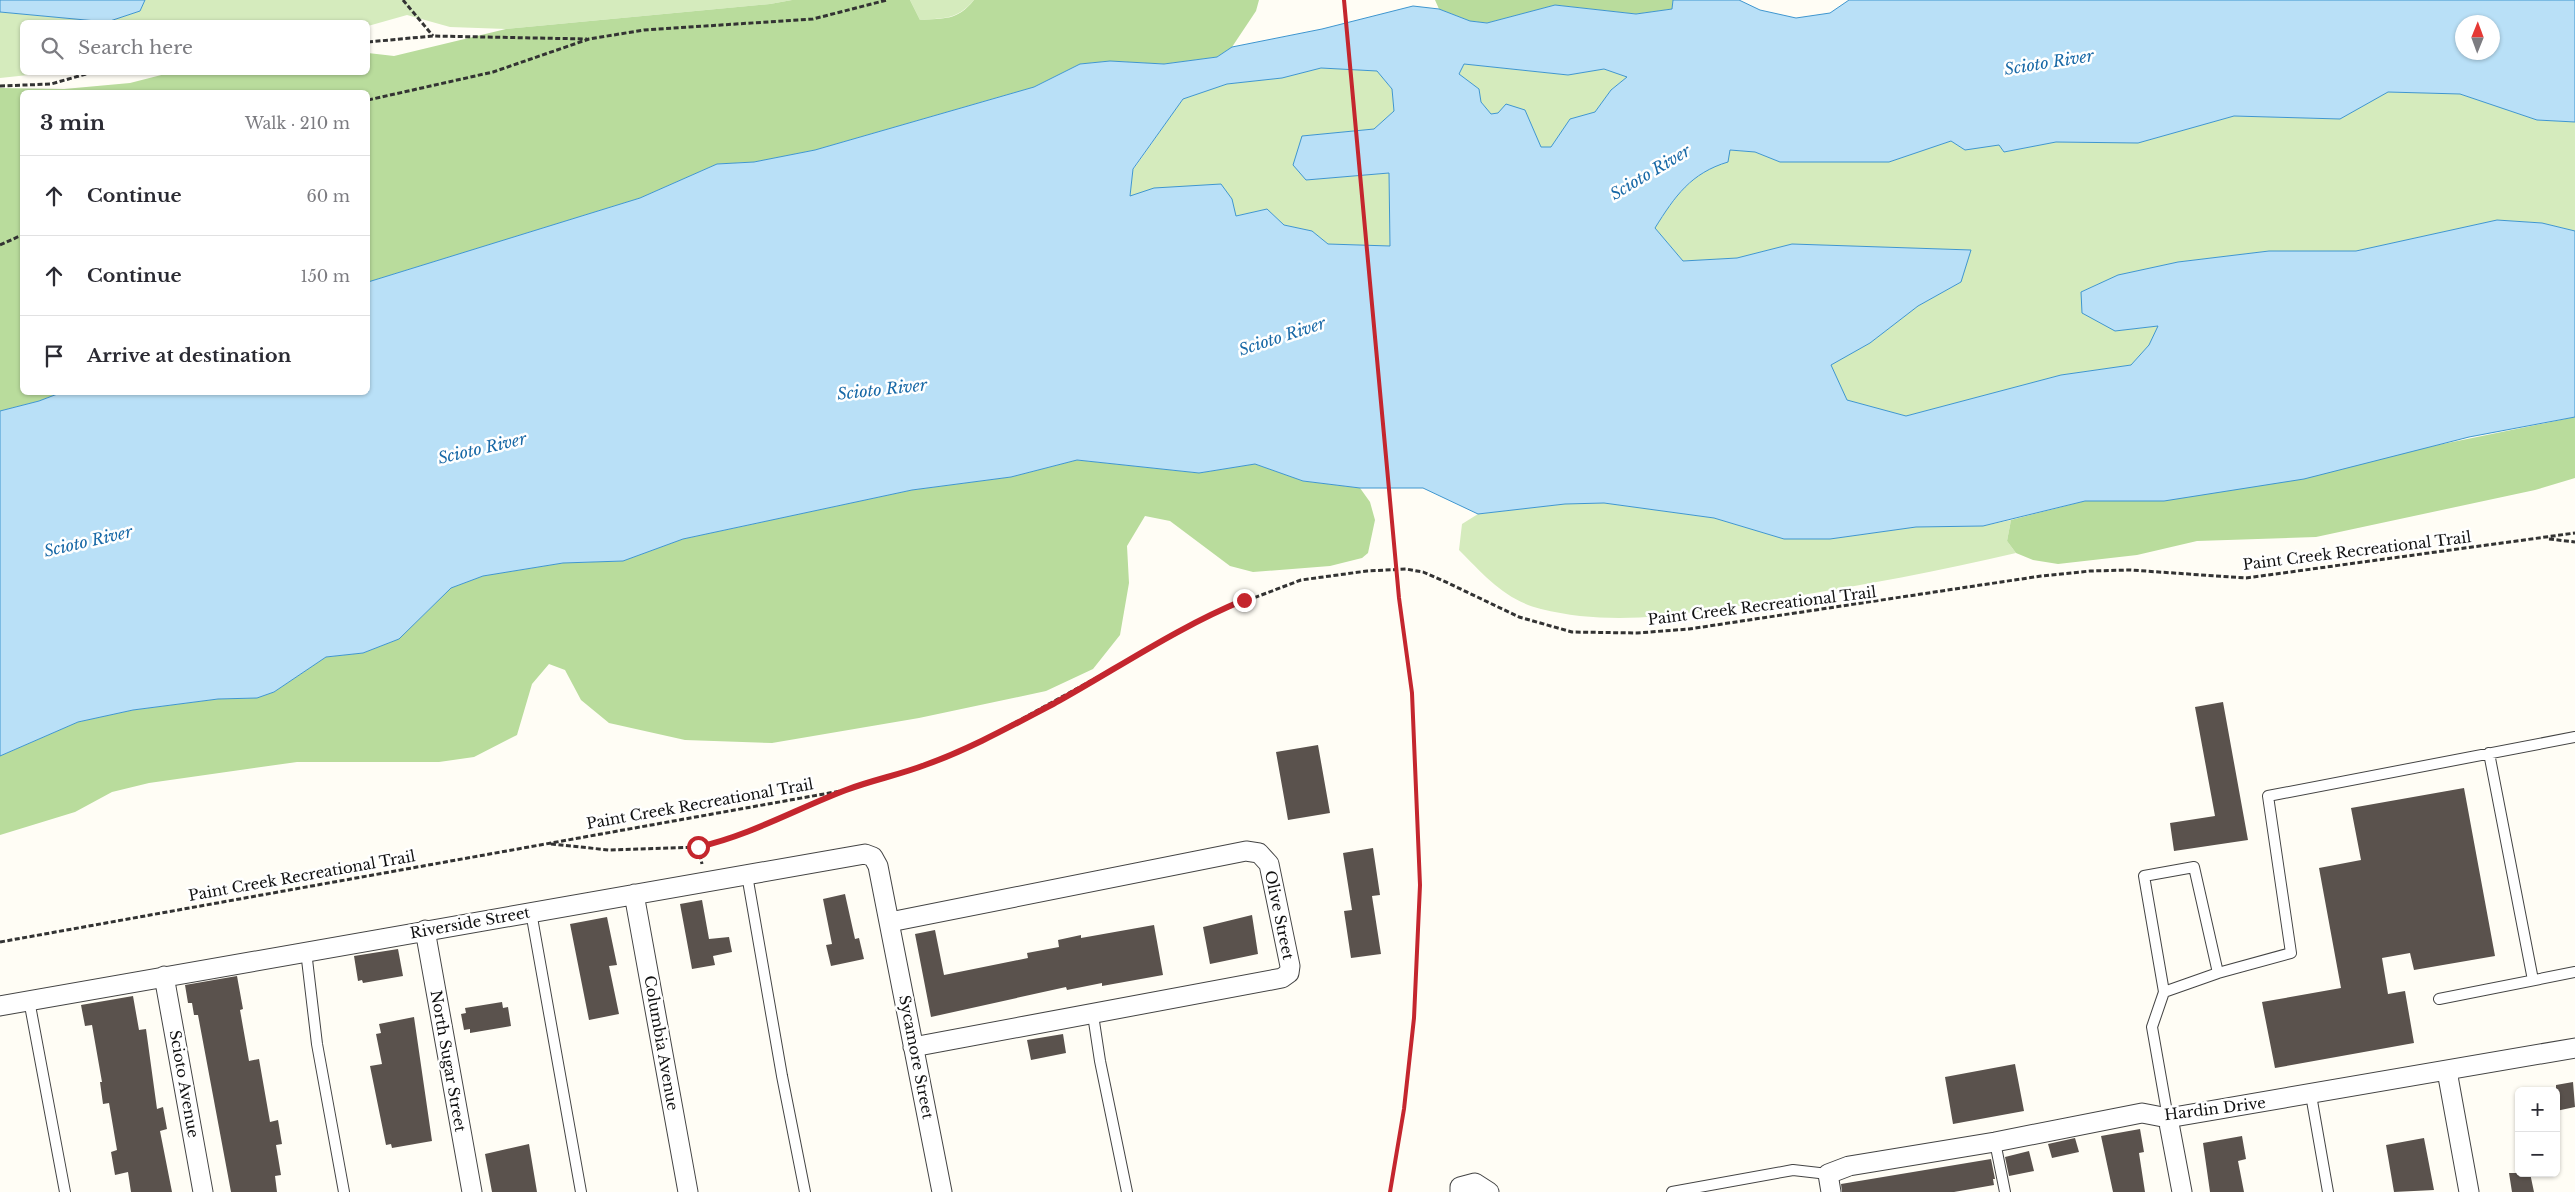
<!DOCTYPE html>
<html lang="en">
<head>
<meta charset="utf-8">
<style>
	:root { --surface:#fff; --page:#f2f2f3; --text:#2b2b33; --muted:#7c7c81; --line:#e1e1e2 }
	body { margin:0; font-family:"Libre Baskerville",serif; background:var(--page); color:var(--text) }
	.controls { position:absolute; right:15px; bottom:15px; display:grid; overflow:hidden; border-radius:8px; box-shadow:0 1px 4px #0004 }
	.controls button { width:45px; height:45px; display:grid; place-items:center; padding:0; border:0; border-bottom:1px solid var(--line); background:var(--surface); color:var(--text); font:25px sans-serif }
	.compass { position:absolute; left:2455px; top:15px; width:45px; height:45px; border-radius:50%; background:var(--surface); box-shadow:0 1px 4px #0004; rotate:1deg }
	.stop { position:absolute; width:15px; height:15px; margin:-11px; border:4px solid #c4262e; border-radius:50%; background:#fff }
	.stop.end { background:#c4262e; border-color:#fff; box-shadow:0 1px 5px #0008 }
	.list { margin:0; padding:0; list-style:none }
	h2 { display:flex; justify-content:space-between; align-items:center; height:65px; margin:0; padding:0 20px; font-size:21px }
	h2 small { font-size:16px; font-weight:400; color:var(--muted) }
	.list li { display:grid; grid-template-columns:32px 1fr auto; gap:15px; align-items:center; box-sizing:border-box; height:80px; padding:0 20px; border-top:1px solid var(--line) }
	.list b { display:block; font-size:19px; white-space:nowrap }
	.list em { font-size:16px; font-style:normal; color:var(--muted) }
	.icon { flex:none; width:28px; height:28px; fill:none; stroke:currentColor; stroke-width:2; stroke-linecap:round; stroke-linejoin:round }
	.map { position:relative; flex:none; width:2575px; height:1192px; overflow:hidden }
	.search { position:absolute; background:var(--surface); box-shadow:0 1px 4px #0004; left:20px; top:20px; width:350px; height:55px; display:flex; align-items:center; gap:12px; box-sizing:border-box; padding:0 18px; border-radius:8px; color:var(--muted); font-size:19px }
	.panel { position:absolute; background:var(--surface); box-shadow:0 1px 4px #0004; left:20px; top:90px; width:350px; height:305px; border-radius:8px }
	.map>svg:first-child { display:block }
	.green { fill:#d5ebbd }
	.forest { fill:#b9dc9c }
	.water { fill:#b9e0f7; stroke:#3f96cf; fill-rule:evenodd }
	.building { fill:#5a524d }
	.lines { fill:none; stroke-linecap:round; stroke-linejoin:round }
	.service-casing { stroke:#444; stroke-width:12 }
	.minor-casing { stroke:#444; stroke-width:21 }
	.path { stroke:#333; stroke-width:3; stroke-dasharray:5 2.5; stroke-linecap:butt }
	.service { stroke:#fff; stroke-width:10 }
	.minor { stroke:#fff; stroke-width:19 }
	.rail { stroke:#c4262e; stroke-width:4 }
	.route { stroke:#c4262e; stroke-width:6 }
	.labels { text-anchor:middle; stroke-width:5; stroke-linejoin:round; paint-order:stroke }
	.street-label { font-size:15px; fill:#111; stroke:#fff }
	.water-label { font-size:16px; font-style:italic; fill:#1768a6; stroke:#fff }
</style>
</head>
<body>
<div class="map">
<svg width="2575" height="1192" viewBox="0 0 2575 1192">
	<rect width="100%" height="100%" fill="#fffdf5"/>
	<path class="green" d="M145 0H792L770 4 506 29 450 27 407 15 368 26V22H22V72L47 73 0 78V12L107 22 140 11Z
		M910 0H974C957 20 945 18 920 20Z
		M1464 64 1568 75 1604 69 1627 77 1611 90 1595 112 1570 119 1551 147H1541L1525 110 1491 114 1481 102 1479 89 1459 74Z
		M1321 68 1377 71 1392 89 1394 111 1374 129 1302 136 1306 180 1389 173 1390 246 1328 244 1312 231 1284 225 1267 209 1235 216 1232 199 1130 196 1133 170 1183 99 1227 84 1282 78Z
		M2387 92 2460 94 2537 120 2575 122V231L2542 223 2497 220 2356 251H2269L2178 262 2118 275 2081 292 2115 331 2159 326 2149 345 2131 365 2061 375 1906 416 1847 400 1830 365 1870 343 1918 306 1961 282 1970 250 1792 244 1737 258 1683 261 1655 228C1675 197 1691 173 1728 162L1729 150 1755 152 1780 162H1889L1951 141 1965 150 1999 144 2004 152 2056 142 2138 143 2234 116 2340 119Z
		M1604 503 1714 518 1784 539H1830L1916 527 1983 526 2011 520 2007 541 2016 553C1940 571 1863 585 1785 598 1706 611 1621 629 1541 609 1505 600 1484 575 1459 550L1462 524 1478 514 1565 504Z"/>
	<path class="forest" d="M792 0H910L920 20C945 18 957 21 974 0H1259L1256 11 1232 47 1217 57 1164 64 1110 61 1080 64 1034 87 815 150 754 162 717 164 640 198 368 282V92H22V392L60 393 39 401 0 411V88L64 89 130 83 173 72H368V53L394 56 506 29 770 4Z
		M1435 0H1673L1672 9 1636 14 1555 5 1487 23 1470 21 1439 9Z
		M2575 417V478L2535 490 2316 537 2197 541 2137 555 2058 564 2033 560 2016 553 2007 541 2011 520 2085 501H2164Z
		M1077 460 1199 473 1255 464 1303 481 1360 488 1370 502 1375 520 1368 553 1362 558 1330 566 1253 572 1230 566 1170 521 1145 516 1127 546 1129 583 1120 635 1093 669 1046 691 919 718 772 743 685 740 609 723 581 700 565 670 549 664 532 684 517 735 474 757 439 762H297L149 783 112 792 75 812 0 835V756L78 722 133 710 218 699 257 698 274 692 326 657 363 653 399 639 451 588 483 576 563 563 623 561 683 539 912 490 1011 477Z"/>
	<path class="water" d="M0 0H145L140 11 107 22 0 12Z
		M1673 0H1739L1760 10 1796 18 1830 13 1849 0H2575V122L2537 120 2460 94 2388 92 2340 119 2234 116 2138 143 2056 142 2004 152 1999 145 1965 150 1951 141 1889 162H1780L1755 152 1730 150 1728 162C1691 173 1675 196 1655 228L1683 261 1737 258 1792 244 1971 250 1961 282 1918 306 1870 343 1831 365 1847 400 1906 416 2061 375 2131 365 2149 345 2158 326 2115 331 2082 313 2081 292 2118 275 2178 262 2269 251H2356L2497 220 2542 223 2575 231V417L2469 437 2304 479 2164 501H2085L1983 526 1916 527 1830 539H1784L1714 518 1604 503 1565 504 1478 514 1423 488H1360L1303 481 1255 464 1199 473 1077 460 1011 477 912 490 683 539 623 561 563 563 483 576 451 588 399 639 363 653 326 657 274 692 257 698 218 699 133 710 78 722 0 756V411L39 401 60 393 368 392V282L640 198 717 164 754 162 815 150 1034 87 1080 64 1110 61 1164 64 1217 57 1232 47 1322 29 1413 6 1439 9 1470 21 1487 23 1555 5 1636 14 1672 9ZM2462 22H2492V52H2462ZM1464 64 1568 75 1604 69 1627 77 1611 90 1595 112 1570 119 1551 147H1541L1525 110 1506 104 1498 113 1491 114 1481 102 1479 89 1459 74ZM1321 68 1377 71 1392 89 1394 111 1374 129 1302 136 1293 165 1306 180 1389 173 1390 246 1328 244 1312 231 1284 225 1267 209 1236 216 1232 199 1221 184 1154 188 1130 196 1133 169 1183 99 1227 84 1282 78Z"/>
	<path class="building" d="M2223 702 2248 840 2174 851 2170 823 2215 816 2195 707Z
		M1318 745 1330 813 1288 820 1276 752Z
		M2464 788 2495 956 2414 970 2410 953 2382 958 2388 994 2405 991 2414 1043 2275 1068 2262 1002 2341 988 2319 868 2361 860 2351 808Z
		M1373 848 1380 895 1372 896 1381 954 1351 958 1344 911 1352 910 1343 853Z
		M845 894 855 939 859 938 864 959 831 966 826 945 832 944 823 899Z
		M702 900 709 939 729 937 732 952 713 956 715 965 692 969 680 904Z
		M1252 915 1258 954 1210 964 1203 927Z
		M607 917 617 965 609 966 619 1014 589 1020 570 924Z
		M1154 925 1163 975 1102 986V983L1067 990 1066 987 931 1017 915 934 935 930 944 975 1028 958 1027 953 1059 947 1058 940 1081 935V938Z
		M398 949 403 976 363 983 362 980 358 981 354 956Z
		M237 976 243 1009 240 1010 249 1061 259 1059 270 1122 278 1120 282 1144 276 1145 281 1175 275 1176 277 1192H231L198 1015H194L192 1003H188L185 985Z
		M133 996 139 1030 146 1029 157 1109 163 1107 167 1129 160 1131 172 1192H131L128 1172 115 1175 111 1152 117 1150 109 1103 103 1104 100 1082H102L92 1025 85 1026 81 1005Z
		M502 1002 503 1008 508 1007 511 1026 470 1033V1029L464 1030 461 1014 466 1013 465 1008Z
		M414 1017 432 1141 392 1148 391 1144 386 1145 370 1066 382 1064 376 1034 381 1033 379 1024Z
		M1063 1034 1066 1053 1031 1060 1027 1040Z
		M2015 1064 2024 1111 1953 1124 1945 1077Z
		M2573 1082 2575 1107 2556 1111V1085Z
		M2140 1129 2144 1152 2139 1153 2145 1192H2113L2101 1136Z
		M2242 1136 2246 1159 2238 1161 2244 1192H2210L2203 1143Z
		M2075 1138 2079 1152 2052 1158 2048 1144Z
		M2424 1138 2434 1190 2394 1192 2386 1145Z
		M529 1144 537 1192H492L485 1154Z
		M2029 1151 2034 1171 2009 1176 2005 1157Z
		M1991 1159 1995 1179H1993L1994 1185 1954 1192H1842L1841 1184Z
		M2509 1173H2530L2534 1192H2512Z"/>
	<g class="lines">
		<g class="service-casing">
			<path id="service" d="M2489 753 2533 980
				M747 875 782 1076 805 1192
				M531 912 581 1192
				M306 951 317 1044 344 1192
				M2218 973 2291 953 2268 796 2575 737
				M2164 992 2218 973 2194 867 2144 876 2164 992 2152 1027 2168 1118
				M2439 999 2575 972
				M29 1000 65 1192
				M1093 1015 1100 1061 1127 1192
				M2311 1095 2328 1192
				M1995 1142 2005 1192
				M1672 1192 1793 1170 1828 1174"/>
		</g>
		<g class="minor-casing">
			<path id="minor" d="M634 894 688 1192
				M890 922 1246 851 1259 853 1269 864 1290 966 1289 973 1282 978 913 1047
				M425 930 472 1192
				M164 976 203 1192
				M0 1006 865 854 873 857 878 866 942 1192
				M2447 1071 2469 1192
				M2168 1118 2182 1192
				M1460 1192V1187L1475 1183 1489 1192
				M1831 1192 1828 1174 1849 1166 1995 1142 2142 1113 2168 1118 2575 1048"/>
		</g>
		<path class="path" d="M403 0 433 36
			M368 42 433 36 587 39
			M0 86 51 84 93 72
			M368 100 493 72 589 39 644 30 813 19 887 0
			M0 245 22 235
			M2549 539 2575 542
			M551 844 609 850 698 847 752 831 841 792
			M698 847 702 864
			M0 942 846 790 926 765 980 742 1214 613 1301 580 1367 571 1406 569 1423 572 1448 583 1519 617 1572 632 1637 633 1689 629 2041 576 2090 571 2130 570 2246 578 2575 533"/>
		<use href="#service" class="service"/>
		<use href="#minor" class="minor"/>
		<path class="rail" d="M1344 0 1399 598 1412 693 1420 885 1414 1018 1404 1109 1390 1192"/>
	</g>
	<g class="lines">
		<path class="route" d="M698 847C751 835 796 809 846 790 872 780 899 775 925 765 970 749 1013 725 1055 703 1118 668 1178 627 1244 600"/>
	</g>
	<g class="labels">
		<g class="street-label">
			<text transform="translate(2357 551) rotate(-7)" y="5">Paint Creek Recreational Trail</text>
			<text transform="translate(1762 606) rotate(-7)" y="5">Paint Creek Recreational Trail</text>
			<text transform="translate(700 804) rotate(-10)" y="5">Paint Creek Recreational Trail</text>
			<text transform="translate(302 876) rotate(-10)" y="5">Paint Creek Recreational Trail</text>
			<text transform="translate(1279 915) rotate(78)" y="5">Olive Street</text>
			<text transform="translate(470 923) rotate(-10)" y="5">Riverside Street</text>
			<text transform="translate(661 1043) rotate(80)" y="5">Columbia Avenue</text>
			<text transform="translate(916 1057) rotate(79)" y="5">Sycamore Street</text>
			<text transform="translate(448 1061) rotate(80)" y="5">North Sugar Street</text>
			<text transform="translate(184 1084) rotate(80)" y="5">Scioto Avenue</text>
			<text transform="translate(2215 1109) rotate(-7)" y="5">Hardin Drive</text>
		</g>
		<g class="water-label">
			<text transform="translate(2049 62) rotate(-9)" y="6">Scioto River</text>
			<text transform="translate(1650 172) rotate(-31)" y="6">Scioto River</text>
			<text transform="translate(1282 336) rotate(-18)" y="6">Scioto River</text>
			<text transform="translate(882 389) rotate(-6)" y="6">Scioto River</text>
			<text transform="translate(482 448) rotate(-13)" y="6">Scioto River</text>
			<text transform="translate(88 541) rotate(-13)" y="6">Scioto River</text>
		</g>
	</g>
</svg>
<div class="controls">
<button>+</button>
<button>−</button>
</div>
<svg class="compass" viewBox="-18 -18 36 36"><path d="M0-13l5 13h-10z" fill="#e53935"/><path d="M0 13l5-13h-10z" fill="#7c7c81"/></svg>
<div class="stop" style="left:698px;top:847px"></div>
<div class="stop end" style="left:1244px;top:600px"></div>
<div class="search"><svg class="icon" aria-label="search" viewBox="0 0 24 24"><circle cx="10" cy="10" r="6"/><path d="M15 15l6 6"/></svg>Search here</div>
<section class="panel">
<h2>3 min<small>Walk · 210 m</small></h2>
<ul class="list">
<li><svg class="icon" aria-label="ahead" viewBox="0 0 24 24"><path d="M12 20V5M6 11l6-6 6 6"/></svg><div><b>Continue</b></div><em>60 m</em></li>
<li><svg class="icon" aria-label="ahead" viewBox="0 0 24 24"><path d="M12 20V5M6 11l6-6 6 6"/></svg><div><b>Continue</b></div><em>150 m</em></li>
<li><svg class="icon" aria-label="arrive" viewBox="0 0 24 24"><path d="M6 21V4h12l-3 4 3 4H6"/></svg><div><b>Arrive at destination</b></div></li>
</ul>
</section>
</div>
</body>
</html>
